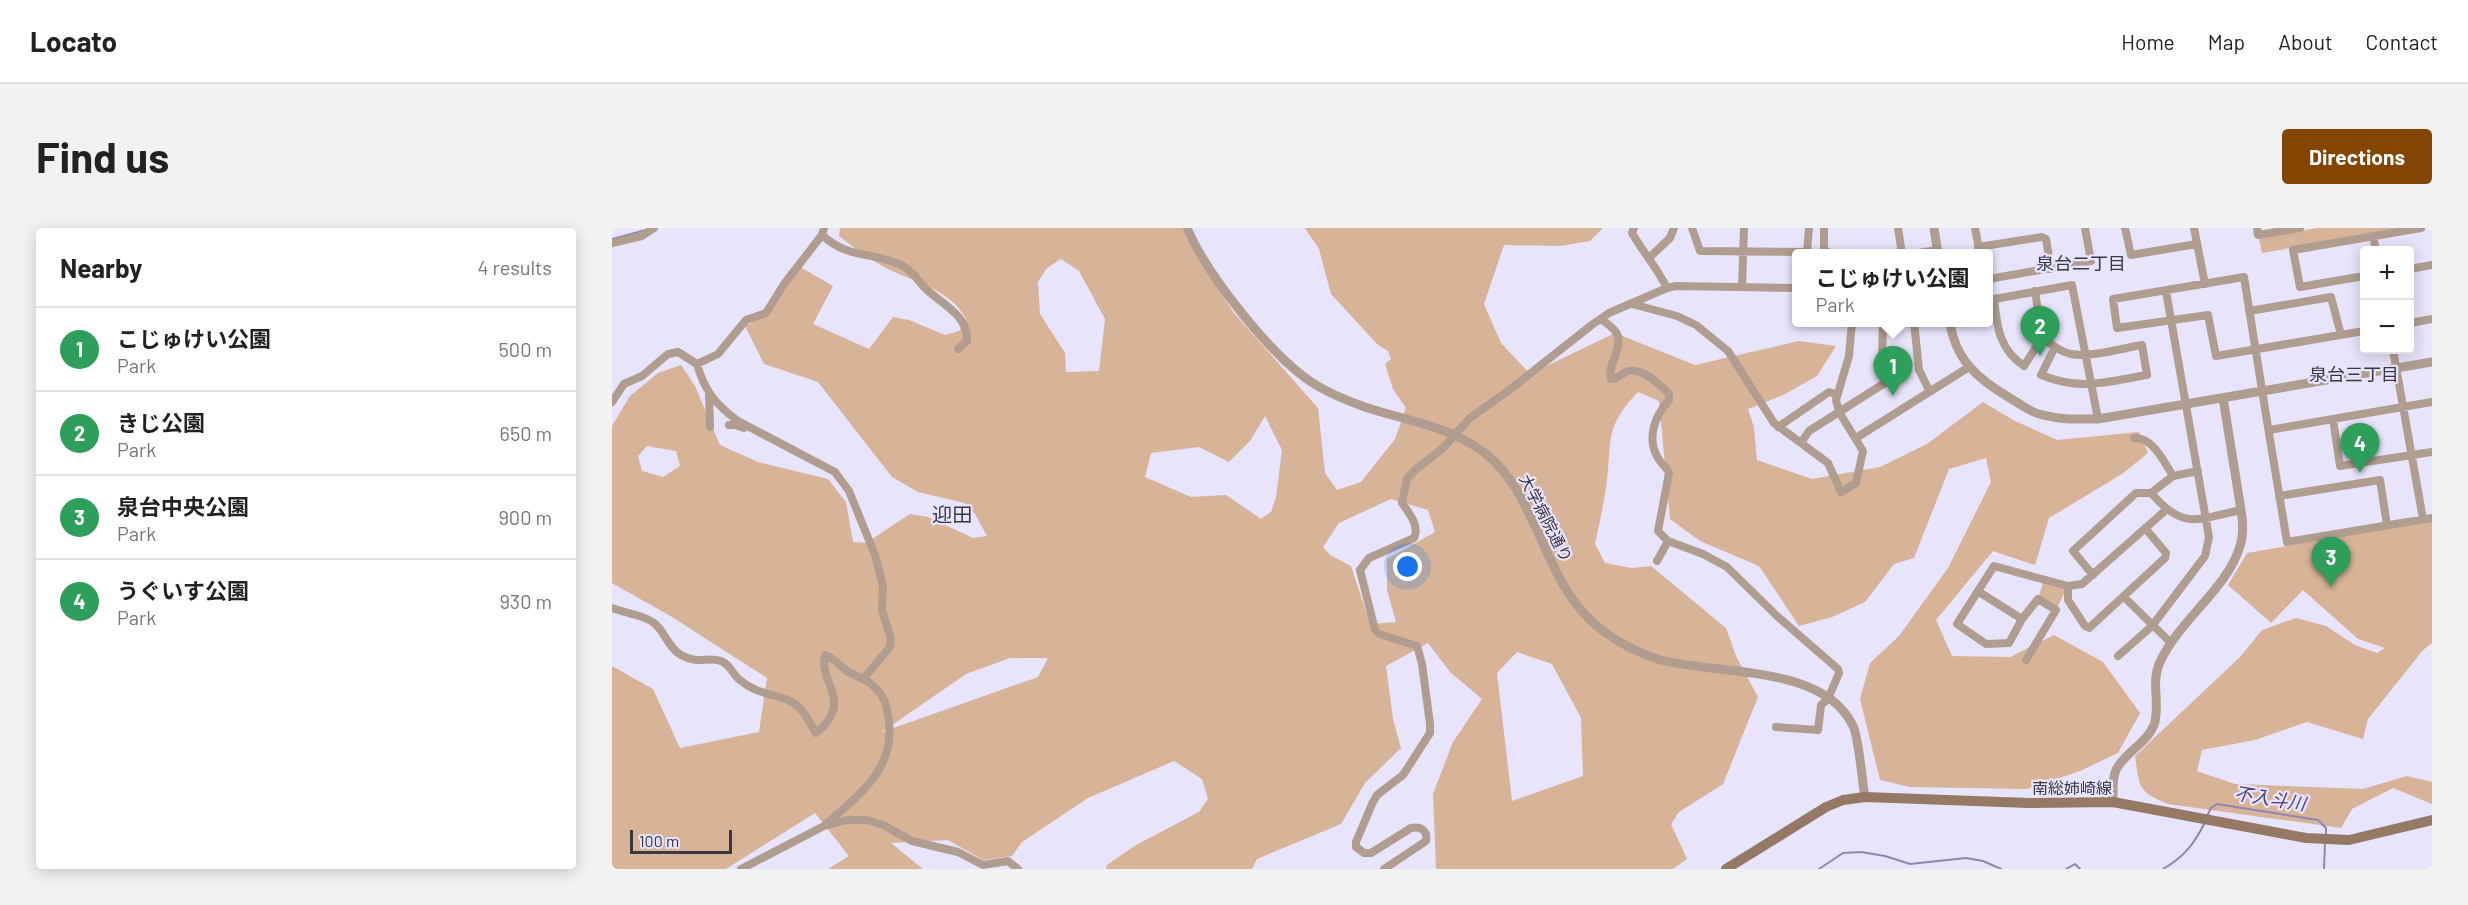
<!DOCTYPE html>
<html lang="en">
<head>
<meta charset="utf-8">
<style>
	:root { --surface:#fff; --page:#f2f2f2; --text:#222; --muted:#767676; --line:#e0e0e0; --accent:#824502 }
	body { margin:0; font-family:Barlow,"Noto Sans JP",sans-serif; background:var(--page); color:var(--text) }
	.controls { position:absolute; right:18px; top:18px; display:grid; overflow:hidden; border-radius:6px; box-shadow:0 3px 15px #0003 }
	.controls button { width:54px; height:54px; display:grid; place-items:center; padding:0; border:0; border-bottom:2px solid var(--line); background:var(--surface); color:var(--text); font:30px sans-serif }
	.scale { position:absolute; left:18px; bottom:15px; width:102px; box-sizing:border-box; padding-left:6px; border:3px solid #393742; border-top:0; font-size:16px; line-height:21px; white-space:nowrap; color:#393742; -webkit-text-stroke:4px #e8e4fb; paint-order:stroke }
	.you { position:absolute; left:796px; top:339px; width:21px; height:21px; margin:-15px; border:4px solid #fff; border-radius:50%; background:#1a73e8; box-shadow:0 0 0 9px #1a73e833 }
	.badge { display:grid; place-items:center; width:39px; height:39px; border-radius:50%; background:var(--accent); color:#fff; font-size:20px; font-weight:700 }
	.pin { position:absolute; translate:-50% -50px; filter:drop-shadow(0 2px 3px #0008) }
	.pin::after { content:''; position:absolute; top:32px; width:21px; height:18px; background:inherit; clip-path:polygon(0 0,100% 0,50% 100%) }
	.popup { position:absolute; left:1180px; top:21px; width:201px; height:78px; box-sizing:border-box; display:grid; place-content:center; border-radius:6px; background:var(--surface); filter:drop-shadow(0 2px 4px #0005); font-size:20px; white-space:nowrap; color:var(--muted) }
	.popup b { font-size:22px; color:var(--text) }
	.popup::after { content:''; position:absolute; left:50%; top:100%; margin-left:-12px; border:12px solid transparent; border-top-color:var(--surface) }
	.list { margin:0; padding:0; list-style:none }
	h2 { display:flex; justify-content:space-between; align-items:center; height:78px; margin:0; padding:0 24px; font-size:26px }
	h2 small { font-size:20px; font-weight:400; color:var(--muted) }
	.list li { display:grid; grid-template-columns:39px 1fr auto; gap:18px; align-items:center; box-sizing:border-box; height:84px; padding:0 24px; border-top:2px solid var(--line) }
	.list b { display:block; font-size:22px; white-space:nowrap }
	.list p { margin:0; font-size:20px; white-space:nowrap; color:var(--muted) }
	.list em { font-size:20px; font-style:normal; color:var(--muted) }
	.map { position:relative; flex:none; width:1820px; height:641px; overflow:hidden; border-radius:6px }
	header { display:flex; align-items:center; gap:36px; box-sizing:border-box; height:84px; padding:0 30px; background:var(--surface); border-bottom:2px solid var(--line) }
	header strong { font-size:28px }
	nav { display:flex; gap:33px; margin-inline-start:auto; font-size:21px }
	.intro { display:flex; align-items:center; justify-content:space-between; box-sizing:border-box; height:144px; padding:0 36px }
	h1 { margin:0; font-size:42px }
	.button { padding:15px 27px; border-radius:6px; background:var(--accent); color:#fff; font-size:21px; font-weight:700 }
	main { display:flex; gap:36px; padding:0 36px }
	aside { flex:1; background:var(--surface); border-radius:6px; box-shadow:0 3px 15px #0003 }
	.map>svg:first-child { display:block }
	.green { fill:#d7b398; fill-rule:evenodd }
	.lines { fill:none; stroke-linecap:round; stroke-linejoin:round }
	.stream { stroke:#8f86b3; stroke-width:2 }
	.minor { stroke:#b09d8f; stroke-width:8 }
	.tertiary { stroke:#b09d8f; stroke-width:9 }
	.secondary { stroke:#957965; stroke-width:10 }
	.minor-bridge { stroke:#b09d8f; stroke-width:8 }
	.labels { text-anchor:middle; stroke-width:4.5; stroke-linejoin:round; paint-order:stroke }
	.street-label { font-size:16px; fill:#393742; stroke:#e8e4fb }
	.neighbourhood-label { font-size:18px; fill:#393742; stroke:#e8e4fb }
	.water-label { font-size:18px; font-style:italic; fill:#4c3d77; stroke:#e8e4fb }
	.quarter-label { font-size:20px; fill:#393742; stroke:#e8e4fb }
</style>
</head>
<body>
<header>
<strong>Locato</strong>
<nav><a>Home</a><a>Map</a><a>About</a><a>Contact</a></nav>
</header>
<div class="intro"><h1>Find us</h1><a class="button">Directions</a></div>
<main>
<aside>
<h2>Nearby<small>4 results</small></h2>
<ul class="list">
<li><span class="badge" style="background:#2e9e5b">1</span><div><b>こじゅけい公園</b><p>Park</p></div><em>500 m</em></li>
<li><span class="badge" style="background:#2e9e5b">2</span><div><b>きじ公園</b><p>Park</p></div><em>650 m</em></li>
<li><span class="badge" style="background:#2e9e5b">3</span><div><b>泉台中央公園</b><p>Park</p></div><em>900 m</em></li>
<li><span class="badge" style="background:#2e9e5b">4</span><div><b>うぐいす公園</b><p>Park</p></div><em>930 m</em></li>
</ul>
</aside>
<div class="map">
<svg width="1820" height="641" viewBox="0 0 1820 641">
	<rect width="100%" height="100%" fill="#e8e4fb"/>
	<path class="green" d="M228 0H570L583 26 622 85 706 180 713 245 725 262 749 254 783 211 794 180 781 161 773 136 779 131 776 123 766 117 719 66 707 21 693 0H991L978 13 948 18 892 17 872 76 889 115 918 146 1003 105 1083 137 1187 113 1224 118 1205 148 1171 167 1136 181 1142 199 1145 232 1200 251 1268 239 1315 216 1371 174 1401 192 1445 212 1527 204 1536 225 1510 246 1437 290 1423 337 1381 323 1324 392 1340 428 1398 429 1442 407 1491 434 1528 485 1506 525 1468 543 1415 561 1298 559 1268 552 1248 471 1258 435 1287 408 1336 340 1379 254 1374 230 1337 241 1302 330 1282 336 1253 374 1220 389 1187 398 1147 338 1088 313 1058 291 1047 173 1026 164C990 201 1001 216 994 260 991 279 987 297 983 316L993 335 1020 340 1039 338 1114 400 1124 428 1146 469 1111 556 1067 584 1059 596 1075 631 1061 641H824L821 566 841 514 870 471 838 444 816 415 774 438 781 491 789 520 753 555 729 596 645 631 640 641H494L495 637 524 617 587 584 596 571 590 551 562 533 476 570 410 614 400 628 371 632 336 612 279 615 311 641H216L237 628 203 585 114 641H0V438L41 461 68 520 147 504 155 450 60 389 0 355V198L18 168 46 145 69 137 83 158 108 217 146 234 216 251 234 274 241 314 254 315 298 286 316 289 361 310 375 308 363 286 353 275 306 264 280 249 206 154 152 136 133 98 145 91 183 36 221 58 201 96 257 121 281 89 297 92 333 107 347 103 354 91C337 58 294 53 265 35 251 27 239 17 227 8ZM449 31 467 43 493 91 487 143 454 144 453 125 428 86 426 54 435 40ZM653 188 670 222 664 269 659 284 649 291 614 267 579 269 533 249 539 225 587 219 617 234 638 213ZM35 218 64 223 68 238 51 249 30 243 26 228ZM779 271 816 282 823 304 775 331V362L784 394 758 396 739 338 718 327 711 319 727 295ZM905 424 940 436 969 490 971 548 900 573 885 445ZM398 430H436L426 449 270 504 354 446Z
		M1706 0H1795L1650 25 1647 10Z
		M1820 293V415L1811 422 1756 491 1751 511 1695 494 1643 512 1590 522 1585 543 1623 556 1751 561 1795 548 1820 554V576L1781 560 1740 581 1729 600 1556 576C1525 563 1528 560 1523 528L1628 429 1650 402 1684 390 1714 398 1743 417 1765 425 1773 420 1746 411 1691 362 1659 395 1616 357 1635 325Z
		M1432 351 1456 358 1444 382 1426 371Z"/>
	<g class="lines">
		<path class="stream" d="M0 11 34 2
			M1595 588 1599 580 1605 576 1706 592 1714 600V608
			M1207 641 1231 625 1249 624 1273 628 1298 636 1354 630 1371 633 1389 641
			M1454 641 1463 636 1468 641
			M1551 641C1572 629 1583 615 1593 594
			M1712 641 1713 614"/>
		<path class="minor" d="M1022 0 1020 5C1031 24 1045 40 1055 60
			M1080 0 1088 23 1195 24 1197 0
			M1212 0V21L1218 26
			M1286 0 1290 26
			M1363 0 1368 26
			M1513 0 1519 27 1585 16
			M1582 0 1593 56
			M1645 0 1646 7 1688 0
			M210 7C237 32 262 23 291 38 303 45 305 52 314 61 330 76 357 88 355 113L346 121
			M1761 8 1764 22
			M0 15 30 8 42 0
			M1366 19 1430 9 1434 11 1439 41
			M1301 26 1325 22
			M1037 30 1058 10 1062 0
			M1798 41 1820 37
			M1752 48 1688 59 1681 22 1809 0
			M1377 51 1479 33 1473 0
			M1130 59 1132 0
			M1382 71C1385 99 1387 121 1412 138L1430 110 1423 63
			M1377 72 1460 57 1486 191
			M1020 76 1065 88 1084 97 1116 123 1162 195 1216 235 1229 264 1244 255 1251 223 1227 184 1224 172 1237 128 1240 94
			M1637 83 1719 69 1729 107
			M989 91C994 95 1004 101 1006 108 1010 122 995 137 999 151 1007 151 1009 145 1016 143 1030 139 1048 157 1057 166V172C1043 188 1034 210 1046 230 1049 236 1055 239 1057 245L1046 303 1056 313 1091 326 1115 339 1165 388 1226 441 1227 445 1216 471 1209 477 1206 502 1164 499
			M1277 94H1289
			M1302 94 1307 142 1318 164
			M1798 95 1820 91
			M1752 103C1703 111 1653 120 1604 128L1596 87 1505 100 1501 71 1632 49C1646 137 1660 226 1675 314L1820 290
			M1430 110C1439 116 1448 124 1459 126 1477 130 1511 120 1530 117L1535 147C1494 154 1469 163 1429 147L1443 119
			M1781 122 1811 291
			M85 136 106 126 134 92 154 85 172 56 210 7 212 0
			M97 166 98 199
			M0 174 12 156 30 148 56 126 66 124 85 136C92 162 104 177 126 193L223 244 237 263 263 327 271 358 270 382 279 411 278 419 252 450
			M858 190 896 163 981 96 997 85 1055 60 1064 58 1185 60
			M1721 191 1728 238 1820 224
			M117 197H123L132 200
			M1166 199 1217 164 1224 166
			M1657 202 1820 174
			M1244 210 1357 139
			M1522 210C1541 209 1552 234 1561 248
			M1189 215 1197 203 1276 153 1278 149 1270 130 1271 94
			M1539 265C1572 303 1585 291 1629 282
			M1667 268 1768 252 1775 297
			M1045 333 1056 313
			M1481 347 1461 323 1524 265H1539L1561 248 1586 243
			M1456 358V372L1473 398 1477 400 1553 330 1554 325 1533 300
			M1367 364 1410 391
			M1512 369 1558 414
			M0 380C12 385 28 386 39 393 52 400 55 419 69 427 87 437 94 428 109 433 119 437 120 446 128 452 144 466 160 465 178 473 190 478 198 495 204 505 243 473 206 456 213 427 222 430 228 438 235 443 248 451 254 449 266 463 274 471 275 482 277 493 283 543 245 568 212 598
			M1506 428 1540 398 1593 328 1597 309 1554 63
			M1414 432 1444 382 1426 371 1410 391 1397 415 1374 416 1345 396 1382 338 1456 358 1470 356 1554 282
			M129 641 212 598 235 592H255L271 597 300 613 346 624 371 637 396 633 406 641
			M772 641 814 613C816 603 809 598 799 600L759 625H752L744 619V614L760 576 765 567 791 547 818 505V496L810 436 805 418 767 406 763 402 748 342 757 330 802 310C808 298 797 285 790 275L795 251 803 242 830 221"/>
		<path class="tertiary" d="M575 0C595 47 661 131 704 157 719 166 736 173 753 179 797 194 848 199 883 234 930 282 935 362 990 402 1007 415 1028 426 1049 432 1104 447 1212 436 1241 498 1247 510 1250 553 1253 569
			M1322 0 1326 26
			M1338 94C1343 132 1367 152 1398 170 1408 176 1419 185 1431 187 1449 192 1467 191 1486 191L1820 134
			M1501 574C1501 565 1500 550 1504 542 1512 525 1535 515 1542 497 1549 476 1538 455 1548 434 1567 392 1616 360 1628 318 1632 306 1631 294 1629 282L1611 170"/>
		<path class="secondary" d="M1114 641 1214 579 1231 572 1253 569 1417 575 1501 574 1694 610 1737 612 1820 592"/>
		<path class="minor-bridge" d="M830 221 858 190"/>
	</g>
	<g class="labels">
		<g class="street-label">
			<text transform="translate(934 290) rotate(63)" y="6">大学病院通り</text>
			<text x="1460" y="566">南総姉崎線</text>
		</g>
		<g class="neighbourhood-label">
			<text x="1469" y="42">泉台二丁目</text>
			<text x="1742" y="153">泉台三丁目</text>
		</g>
		<g class="water-label">
			<text transform="translate(1658 571) rotate(9)" y="6">不入斗川</text>
		</g>
		<g class="quarter-label">
			<text x="340" y="294">迎田</text>
		</g>
	</g>
</svg>
<div class="controls">
<button>+</button>
<button>−</button>
</div>
<div class="scale">100 m</div>
<div class="you"></div>
<div class="pin badge" style="left:1281px;top:168px;background:#2e9e5b">1</div>
<div class="popup"><b>こじゅけい公園</b>Park</div>
<div class="pin badge" style="left:1428px;top:128px;background:#2e9e5b">2</div>
<div class="pin badge" style="left:1719px;top:359px;background:#2e9e5b">3</div>
<div class="pin badge" style="left:1748px;top:245px;background:#2e9e5b">4</div>
</div>
</main>
</body>
</html>
